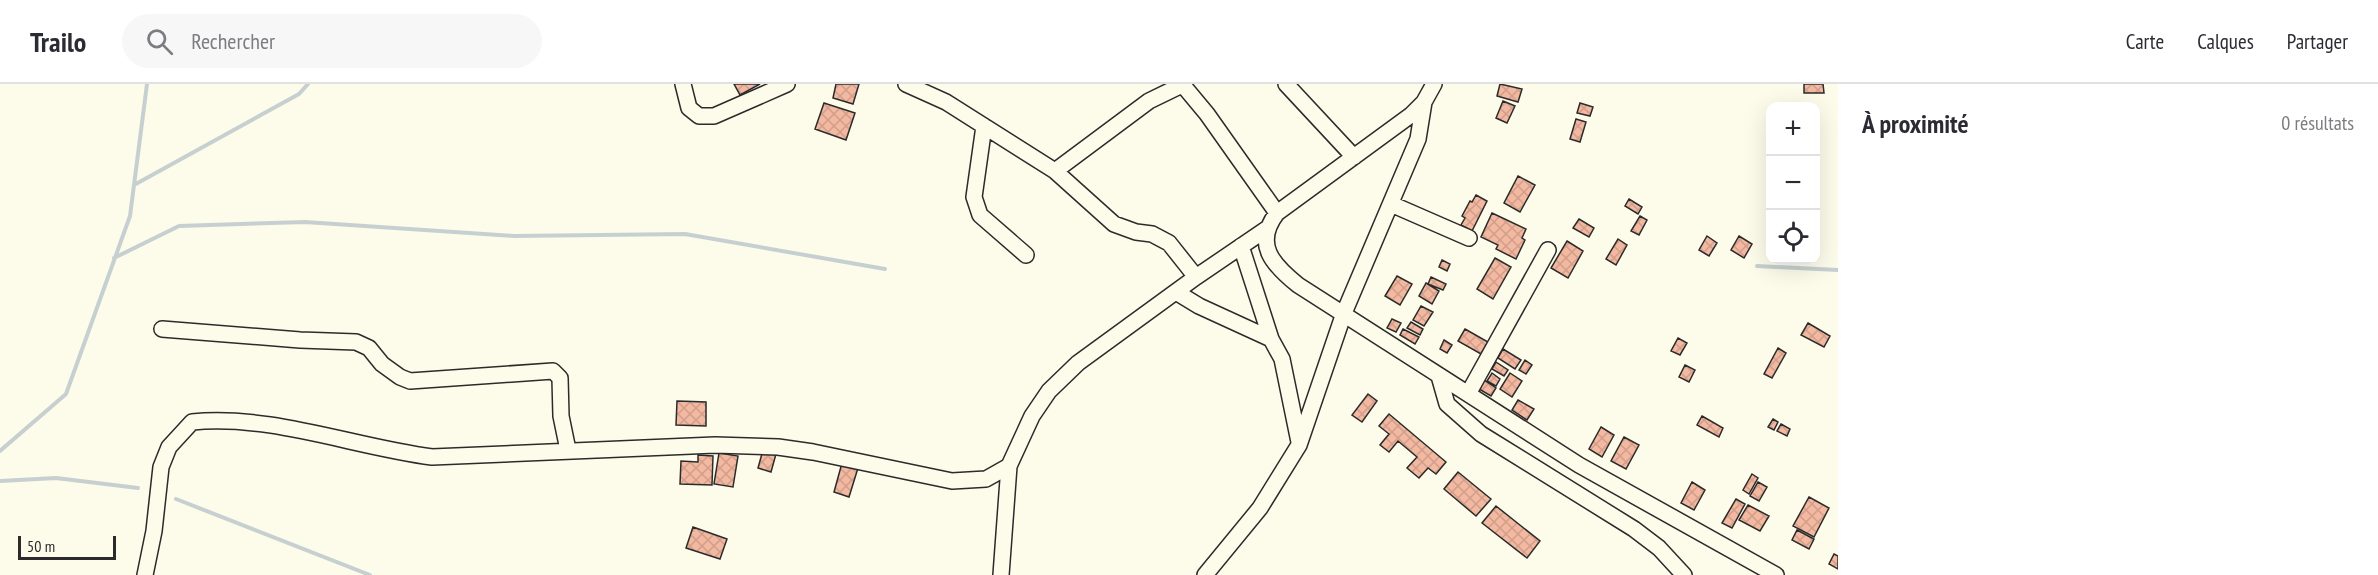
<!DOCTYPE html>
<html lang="fr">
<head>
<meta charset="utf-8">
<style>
	:root { --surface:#fff; --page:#f7f7f7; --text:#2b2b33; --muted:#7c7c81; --line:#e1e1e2 }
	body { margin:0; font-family:"PT Sans Narrow",sans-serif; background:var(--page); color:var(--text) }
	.controls { position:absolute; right:18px; top:18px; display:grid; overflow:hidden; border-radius:12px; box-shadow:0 6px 24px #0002 }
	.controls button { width:54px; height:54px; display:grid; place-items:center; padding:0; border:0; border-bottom:2px solid var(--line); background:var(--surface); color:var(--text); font:30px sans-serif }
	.scale { position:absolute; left:18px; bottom:15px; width:98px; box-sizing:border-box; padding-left:6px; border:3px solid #2b2b2b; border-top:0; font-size:16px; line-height:21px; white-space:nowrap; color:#2b2b2b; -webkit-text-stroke:4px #fdfbea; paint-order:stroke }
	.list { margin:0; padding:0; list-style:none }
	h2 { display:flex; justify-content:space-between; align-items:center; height:78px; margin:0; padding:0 24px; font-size:26px }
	h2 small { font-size:20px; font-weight:400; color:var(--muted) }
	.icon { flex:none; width:33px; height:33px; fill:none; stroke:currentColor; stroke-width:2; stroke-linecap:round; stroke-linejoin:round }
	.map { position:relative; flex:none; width:1838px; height:491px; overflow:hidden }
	header { display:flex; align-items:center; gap:36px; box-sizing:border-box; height:84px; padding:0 30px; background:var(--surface); border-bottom:2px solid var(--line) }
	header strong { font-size:28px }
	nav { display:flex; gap:33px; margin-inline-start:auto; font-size:21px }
	.search { width:420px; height:54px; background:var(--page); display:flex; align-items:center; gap:15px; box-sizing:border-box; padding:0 21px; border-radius:33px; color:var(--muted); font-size:22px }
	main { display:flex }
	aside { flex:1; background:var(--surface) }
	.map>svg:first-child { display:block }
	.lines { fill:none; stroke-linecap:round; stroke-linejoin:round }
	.stream { stroke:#c7d0d0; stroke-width:4 }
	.building { fill:url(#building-cross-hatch); stroke:#2b2b2b; stroke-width:1.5 }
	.minor-casing { stroke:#2b2b2b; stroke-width:18 }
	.minor { stroke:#fdfbea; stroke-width:15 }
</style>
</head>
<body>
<header>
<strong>Trailo</strong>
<div class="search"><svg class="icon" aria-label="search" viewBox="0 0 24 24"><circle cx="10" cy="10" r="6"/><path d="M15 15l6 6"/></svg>Rechercher</div>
<nav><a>Carte</a><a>Calques</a><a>Partager</a></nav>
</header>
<main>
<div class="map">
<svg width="1838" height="491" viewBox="0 0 1838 491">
	<defs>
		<pattern id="building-cross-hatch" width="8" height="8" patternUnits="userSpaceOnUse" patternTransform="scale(1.5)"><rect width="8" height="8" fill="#f2b8a0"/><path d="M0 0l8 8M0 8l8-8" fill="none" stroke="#d09e8a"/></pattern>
	</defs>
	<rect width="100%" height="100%" fill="#fdfbea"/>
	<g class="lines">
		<path class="stream" d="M134 101 299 10 308 0
			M114 174 179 142 305 138 514 152 685 150 885 185
			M1757 182 1838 186
			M0 367 66 310 130 132 147 0
			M0 397 56 394 138 404
			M176 415 370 491"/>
	</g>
	<path class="building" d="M734 0H760L740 11Z
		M836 0H859L853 20 833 14Z
		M1500 0 1522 5 1518 18 1497 12Z
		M1804 0H1823L1824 9H1804Z
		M1503 17 1515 22 1507 39 1496 34Z
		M824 19 855 29 846 56 815 45Z
		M1580 19 1593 23 1590 32 1577 29Z
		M1576 35 1586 38 1580 58 1570 55Z
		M1518 92 1535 101 1520 128 1504 119Z
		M1476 111 1487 117 1472 147 1461 141 1465 134 1462 132 1470 117 1472 118Z
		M1629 115 1642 123 1638 130 1625 122Z
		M1492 129 1526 145 1522 154 1525 156 1516 175 1496 165 1498 161 1481 153Z
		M1640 132 1647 136 1639 151 1631 147Z
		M1579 135 1594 144 1589 153 1573 144Z
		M1707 152 1717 159 1709 172 1699 166Z
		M1739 152 1752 160 1744 174 1731 166Z
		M1618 155 1627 161 1616 181 1606 175Z
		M1567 157 1583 167 1568 194 1551 184Z
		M1495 174 1511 183 1493 215 1477 205Z
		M1442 176 1450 180 1447 187 1439 183Z
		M1397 192 1412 200 1400 221 1385 212Z
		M1431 193 1446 200 1443 206 1428 200Z
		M1426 199 1439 207 1432 220 1419 212Z
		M1421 222 1433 228 1424 242 1413 236Z
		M1392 235 1401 239 1396 248 1387 244Z
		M1411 238 1423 245 1420 251 1407 244Z
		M1808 239 1830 252 1824 263 1801 251Z
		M1403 245 1419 253 1415 260 1400 251Z
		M1465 245 1488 258 1481 270 1458 257Z
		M1678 254 1687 259 1680 271 1671 267Z
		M1444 256 1452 261 1447 269 1440 265Z
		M1778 264 1786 269 1772 294 1764 290Z
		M1503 265 1521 276 1515 285 1498 274Z
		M1525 276 1532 281 1526 290 1519 286Z
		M1496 278 1508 286 1504 292 1492 285Z
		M1685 281 1695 286 1689 298 1679 293Z
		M1492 289 1500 295 1496 302 1487 297Z
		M1510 289 1522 297 1512 313 1500 305Z
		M1484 296 1496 304 1491 312 1479 305Z
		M1368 310 1377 317 1362 338 1352 331Z
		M1518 316 1534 325 1527 336 1512 326Z
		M677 317 706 318V342L676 341Z
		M1389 330 1446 378 1436 390 1428 384 1419 394 1407 384 1417 373 1398 357 1389 368 1380 361 1389 350 1379 342Z
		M1702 332 1723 344 1719 353 1697 341Z
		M1773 335 1778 338 1774 346 1768 343Z
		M1781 340 1790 345 1787 352 1777 347Z
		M1601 343 1614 351 1602 373 1589 365Z
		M1624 353 1639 361 1626 385 1611 377Z
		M763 366 776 370 771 388 758 384Z
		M719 369 738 372 733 403 714 400Z
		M698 371 713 372 712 401 680 400 681 377 698 378Z
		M842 379 858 384 849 413 834 408Z
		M1458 388 1491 415 1476 432 1444 405Z
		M1752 390 1758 394 1749 410 1743 406Z
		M1692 398 1705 406 1694 426 1681 419Z
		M1758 398 1767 403 1759 417 1750 412Z
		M1809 413 1829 424 1814 453 1793 442Z
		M1736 415 1745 420 1732 444 1722 439Z
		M1748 421 1769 432 1760 447 1739 436Z
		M1496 422 1540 457 1527 474 1482 439Z
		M693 443 727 455 720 475 686 464Z
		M1797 446 1814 455 1809 465 1792 456Z
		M1834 470 1838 472V485L1829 480Z"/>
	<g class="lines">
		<g class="minor-casing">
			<path id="minor" d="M683 0 689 24 699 32H714L787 0
				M906 0 946 18 1055 87 1114 140 1136 148 1152 150 1169 159 1196 193
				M1182 0 1207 30 1277 129
				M1286 0 1354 73
				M1434 0 1424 18 1411 31 1277 129C1253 160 1273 181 1298 201L1579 381 1776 491
				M984 42 974 113 980 131 1026 171
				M1055 87 1149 17 1182 1
				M1391 120 1469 154
				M1241 162 1271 255 1282 275 1299 358
				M1176 208 1199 222 1271 255
				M162 245 300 256 356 258 369 264 382 280 400 293 410 297 553 287 560 294 561 332 568 366
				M1439 292 1447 320 1481 350 1634 445 1659 464 1684 491
				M1468 310 1548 166
				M145 491 154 447 161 383 169 363 192 338C271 330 354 363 432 373L715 361 778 363 813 368 952 397 986 395 1009 382 1032 332 1049 307 1078 279 1196 193 1268 144
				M1001 491 1009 382
				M1205 491 1260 424 1299 361 1344 229 1418 55 1424 18"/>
		</g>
		<use href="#minor" class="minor"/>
	</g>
</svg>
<div class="controls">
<button>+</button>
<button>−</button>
<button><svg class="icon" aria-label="locate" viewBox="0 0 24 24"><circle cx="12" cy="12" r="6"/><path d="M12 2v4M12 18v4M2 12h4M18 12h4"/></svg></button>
</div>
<div class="scale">50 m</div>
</div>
<aside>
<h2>À proximité<small>0 résultats</small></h2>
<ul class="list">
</ul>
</aside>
</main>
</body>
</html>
